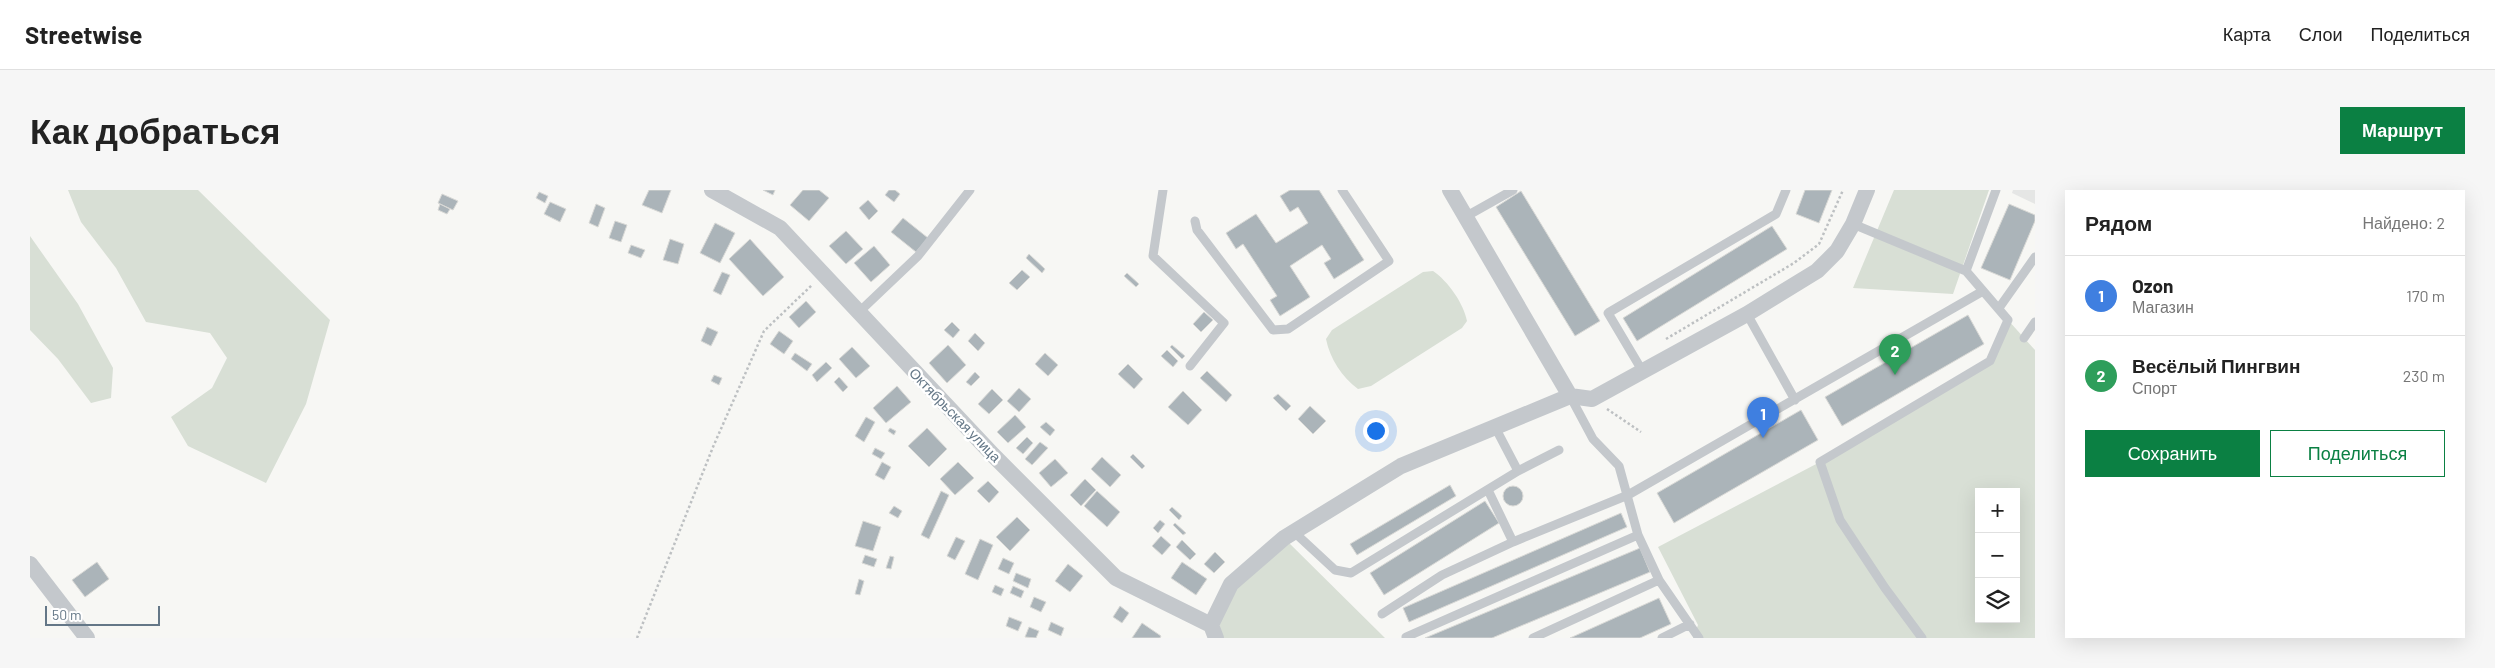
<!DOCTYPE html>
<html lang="ru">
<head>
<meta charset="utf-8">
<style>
	:root { --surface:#fff; --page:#f6f6f6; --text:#222; --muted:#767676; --line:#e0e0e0; --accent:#0b8043 }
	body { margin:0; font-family:Barlow,sans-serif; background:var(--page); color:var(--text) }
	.controls { position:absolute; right:15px; bottom:15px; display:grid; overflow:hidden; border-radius:0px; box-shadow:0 5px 20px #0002 }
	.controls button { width:45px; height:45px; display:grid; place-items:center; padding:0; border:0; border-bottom:1px solid var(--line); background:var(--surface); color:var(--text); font:25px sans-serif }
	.scale { position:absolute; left:15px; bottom:12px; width:115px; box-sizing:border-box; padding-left:5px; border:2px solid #647787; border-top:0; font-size:14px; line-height:18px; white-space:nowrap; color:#647787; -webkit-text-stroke:4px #fff; paint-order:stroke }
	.you { position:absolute; left:1345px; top:240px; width:18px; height:18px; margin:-12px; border:4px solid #fff; border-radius:50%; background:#1a73e8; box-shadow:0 0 0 8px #1a73e833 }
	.badge { display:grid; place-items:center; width:32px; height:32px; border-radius:50%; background:var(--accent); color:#fff; font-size:16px; font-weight:700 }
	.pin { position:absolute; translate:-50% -41px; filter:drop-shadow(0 1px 2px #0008) }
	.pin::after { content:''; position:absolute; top:26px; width:18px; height:15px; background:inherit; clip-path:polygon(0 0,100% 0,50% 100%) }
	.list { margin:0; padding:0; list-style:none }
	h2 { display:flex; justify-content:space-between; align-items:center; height:65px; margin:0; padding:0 20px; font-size:21px }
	h2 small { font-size:16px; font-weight:400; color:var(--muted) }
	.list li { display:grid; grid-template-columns:32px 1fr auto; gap:15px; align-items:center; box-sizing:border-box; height:80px; padding:0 20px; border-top:1px solid var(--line) }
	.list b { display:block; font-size:19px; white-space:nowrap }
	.list p { margin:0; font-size:16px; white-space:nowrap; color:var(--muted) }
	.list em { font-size:16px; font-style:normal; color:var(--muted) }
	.actions { display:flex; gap:10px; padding:15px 20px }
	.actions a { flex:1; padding:11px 0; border:1px solid var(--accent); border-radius:0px; text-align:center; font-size:18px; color:var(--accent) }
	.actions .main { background:var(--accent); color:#fff }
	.icon { flex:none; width:28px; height:28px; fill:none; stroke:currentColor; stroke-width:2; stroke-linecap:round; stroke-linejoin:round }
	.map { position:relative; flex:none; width:2005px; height:448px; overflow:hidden; border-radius:0px }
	header { display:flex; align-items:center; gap:30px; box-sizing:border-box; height:70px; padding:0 25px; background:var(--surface); border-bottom:1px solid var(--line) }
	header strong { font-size:24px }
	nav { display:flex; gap:28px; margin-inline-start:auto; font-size:18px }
	.intro { display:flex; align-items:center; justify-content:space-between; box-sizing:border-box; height:120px; padding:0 30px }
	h1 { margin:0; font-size:35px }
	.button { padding:12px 22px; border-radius:0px; background:var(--accent); color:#fff; font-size:18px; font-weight:700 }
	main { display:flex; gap:30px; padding:0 30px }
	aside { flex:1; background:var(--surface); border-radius:0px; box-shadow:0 5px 20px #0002 }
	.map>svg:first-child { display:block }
	.built { fill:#e5e6e5 }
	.green { fill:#d8dfd5; fill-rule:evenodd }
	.building { fill:#abb4b9; stroke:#d9d9d6 }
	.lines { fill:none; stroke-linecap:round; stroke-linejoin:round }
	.path { stroke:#bdc0c2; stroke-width:2.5; stroke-dasharray:2.5 2.5; stroke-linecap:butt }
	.service { stroke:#c4c8cc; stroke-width:9 }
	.minor { stroke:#c4c8cc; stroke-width:16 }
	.labels { text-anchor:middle; stroke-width:5; stroke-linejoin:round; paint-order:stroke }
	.street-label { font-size:14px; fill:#647787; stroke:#fff }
</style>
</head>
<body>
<header>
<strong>Streetwise</strong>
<nav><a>Карта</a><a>Слои</a><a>Поделиться</a></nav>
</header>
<div class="intro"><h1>Как добраться</h1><a class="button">Маршрут</a></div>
<main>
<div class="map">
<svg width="2005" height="448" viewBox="0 0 2005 448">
	<rect width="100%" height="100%" fill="#f7f7f4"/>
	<path class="built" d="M1983 0H2005V14L1982 3Z"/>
	<path class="green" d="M38 0H168L300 130 276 214 236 293 158 256 141 227 182 198 197 168 180 143 116 132 86 78 51 32Z
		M1864 0H1959L1923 104 1823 98Z
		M0 46 48 114 83 178 81 208 61 213 28 169 0 140Z
		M1403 81C1418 91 1434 114 1437 131L1432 138 1341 196 1328 199C1312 187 1300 169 1296 149L1302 140 1393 82Z
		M1978 130 2005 160V448H1663L1668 435 1628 357 1790 272 1960 171ZM1949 302H1986V429H1949Z
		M1254 348 1355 448H1186L1201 394Z"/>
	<path class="building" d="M619 0H641L632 23 612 15Z
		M733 0H745L743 5Z
		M773 0H789L799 8 779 31 760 15Z
		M859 0H865L870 4 864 12 855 5Z
		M1260 0H1289L1334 70 1304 89 1294 73 1301 69 1292 55 1260 76 1280 107 1250 126 1240 110 1247 106 1213 54 1206 59 1196 43 1226 24 1246 53 1278 33 1268 17 1260 22 1250 6Z
		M1775 0H1802L1789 33 1766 24Z
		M1491 1 1570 131 1545 146 1466 17Z
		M509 2 518 6 515 13 506 8Z
		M412 4 428 11 423 20 408 13Z
		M838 10 848 21 839 30 829 18Z
		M520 12 536 19 530 32 514 24Z
		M410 14 420 19 417 24 408 20Z
		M566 14 575 18 568 37 559 33Z
		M1979 14 2005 25V31L1980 90 1951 78Z
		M873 28 898 48 886 62 861 42Z
		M585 31 597 35 591 52 579 48Z
		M685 33 705 43 690 73 670 63Z
		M1742 36 1757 59 1607 151 1593 128Z
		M816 41 833 59 816 74 799 56Z
		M640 49 654 54 648 74 633 70Z
		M720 49 754 87 733 106 699 69Z
		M601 55 615 60 611 68 598 63Z
		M844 56 860 75 841 92 824 73Z
		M999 64 1015 79 1012 83 996 68Z
		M992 80 1000 87 987 100 979 93Z
		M692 82 700 85 691 105 683 101Z
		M1097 83 1109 94 1106 97 1094 86Z
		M776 111 786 122 769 138 759 127Z
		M1174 122 1183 130 1171 142 1163 134Z
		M1938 125 1954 154 1812 236 1795 207Z
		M922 132 930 140 923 148 914 140Z
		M677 137 688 142 681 156 671 151Z
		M749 141 763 151 754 164 740 154Z
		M945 143 955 153 948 161 938 151Z
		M918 155 936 175 917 193 899 173Z
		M1142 155 1155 166 1152 169 1140 157Z
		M822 157 840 176 826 188 809 169Z
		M1137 160 1148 171 1143 177 1131 166Z
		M765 163 782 174 777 181 761 169Z
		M1015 163 1028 175 1018 186 1005 174Z
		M796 172 802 178 787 192 782 185Z
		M1098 174 1113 189 1104 199 1088 184Z
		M1177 181 1202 205 1196 212 1170 188Z
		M945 182 950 187 941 196 936 192Z
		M684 185 692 188 689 195 681 191Z
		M809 187 818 197 813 202 804 192Z
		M867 196 881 212 856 233 843 218Z
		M989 198 1001 209 989 222 977 211Z
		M962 199 973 210 959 224 948 214Z
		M1153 201 1172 220 1158 235 1138 217Z
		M1248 204 1261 216 1256 221 1243 208Z
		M1280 216 1296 231 1283 244 1268 229Z
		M1771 220 1788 250 1644 333 1627 303Z
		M985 225 996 237 978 253 967 242Z
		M836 227 845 232 834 252 825 246Z
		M1016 232 1025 240 1020 246 1010 237Z
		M860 238 866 241 864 245 858 241Z
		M897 238 917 259 899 277 878 256Z
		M997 247 1003 253 993 264 986 258Z
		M1010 252 1018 258 1002 275 995 269Z
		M845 258 855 263 851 269 842 264Z
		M1103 264 1115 276 1112 279 1100 267Z
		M1072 267 1091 285 1080 297 1061 279Z
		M1025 269 1038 283 1021 297 1009 283Z
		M852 272 861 277 854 290 845 285Z
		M928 272 944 288 925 305 910 289Z
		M1055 289 1066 300 1051 316 1040 305Z
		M958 291 969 302 959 313 947 301Z
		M1420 295 1426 306 1327 365 1320 354Z
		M1473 306a10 10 0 1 1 20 0a10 10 0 1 1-20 0Z
		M911 301 919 305 899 349 891 345Z
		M1067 301 1090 322 1077 337 1054 316Z
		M1455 311 1469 333 1354 405 1340 383Z
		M864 316 872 321 868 328 859 323Z
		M1142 317 1152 326 1149 330 1139 320Z
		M1591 323 1597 337 1379 432 1373 418Z
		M987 327 1000 340 980 361 966 347Z
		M1130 330 1135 334 1128 343 1123 338Z
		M833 331 851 337 843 361 825 356Z
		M1145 333 1156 343 1153 345 1143 335Z
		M1131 346 1141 355 1132 365 1122 356Z
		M926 347 935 351 925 370 917 366Z
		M950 349 963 355 948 390 935 384Z
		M1152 350 1166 364 1160 370 1146 357Z
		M1610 358 1620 382 1462 448H1395Z
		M1185 362 1195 372 1184 383 1174 374Z
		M835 365 847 369 844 377 832 373Z
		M860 366 864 367 861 379 856 378Z
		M973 368 984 373 979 384 968 379Z
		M67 372 79 389 55 407 42 390Z
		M1152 372 1177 389 1166 405 1141 388Z
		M1038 374 1053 386 1040 402 1025 391Z
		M986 383 1001 389 998 398 983 391Z
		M829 389 834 391 830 405 825 404Z
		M965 395 974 399 971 406 962 402Z
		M983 396 994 401 991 408 980 403Z
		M1004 407 1016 412 1011 422 1000 417Z
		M1629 408 1641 434 1610 448H1540Z
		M1090 416 1099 423 1092 433 1083 427Z
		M979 427 992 432 988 441 976 436Z
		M1021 432 1034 438 1031 446 1018 440Z
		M1112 433 1131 446 1130 448H1102Z
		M999 437 1009 441 1006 448 995 447Z"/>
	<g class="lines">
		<path class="path" d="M1636 149 1764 73 1789 54 1813 0
			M1577 219 1611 242
			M607 448 683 257 734 141 782 95"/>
		<path class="service" d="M1133 0 1123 66 1194 133 1160 176
			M1435 27 1483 0
			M1165 31 1167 40 1243 140 1258 139 1359 71 1312 0
			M1823 34 1936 81 1978 130 1960 171 1790 272 1810 330 1855 398 1892 448
			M1936 81 1966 0
			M1969 118 2005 67
			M828 123 888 66 940 0
			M1717 124 1765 210
			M1994 148 2005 132
			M1613 182 1578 123 1746 24 1756 0
			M1540 206 1563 249 1589 276 1608 345 1629 390 1669 448
			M1465 237 1488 281
			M1458 300 1483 352
			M1264 342 1305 380 1321 383 1488 281 1529 260
			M1352 424 1412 385 1483 352 1598 305 1953 101
			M1376 447 1608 345
			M1503 448 1629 390
			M1632 448 1660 434"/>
		<path class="minor" d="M682 0 750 38 963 265 1086 388 1181 435
			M1420 0 1540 206
			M0 374 57 448
			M1186 448 1181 435 1201 394 1254 348 1371 276 1540 206 1562 209 1717 124 1787 81 1807 61 1823 34 1837 0"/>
	</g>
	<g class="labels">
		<g class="street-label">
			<text transform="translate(925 225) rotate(46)" y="5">Октябрьская улица</text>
		</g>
	</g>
</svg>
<div class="controls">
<button>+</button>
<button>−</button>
<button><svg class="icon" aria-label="layers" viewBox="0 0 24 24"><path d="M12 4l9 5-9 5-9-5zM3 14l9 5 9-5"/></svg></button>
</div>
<div class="scale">50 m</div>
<div class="you"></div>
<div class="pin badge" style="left:1733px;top:248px;background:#3f7fe0">1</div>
<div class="pin badge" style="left:1865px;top:185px;background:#2e9e5b">2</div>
</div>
<aside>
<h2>Рядом<small>Найдено: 2</small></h2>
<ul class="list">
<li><span class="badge" style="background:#3f7fe0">1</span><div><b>Ozon</b><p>Магазин</p></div><em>170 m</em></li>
<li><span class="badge" style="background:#2e9e5b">2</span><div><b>Весёлый Пингвин</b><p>Спорт</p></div><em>230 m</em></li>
</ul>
<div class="actions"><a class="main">Сохранить</a><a>Поделиться</a></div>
</aside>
</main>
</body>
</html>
